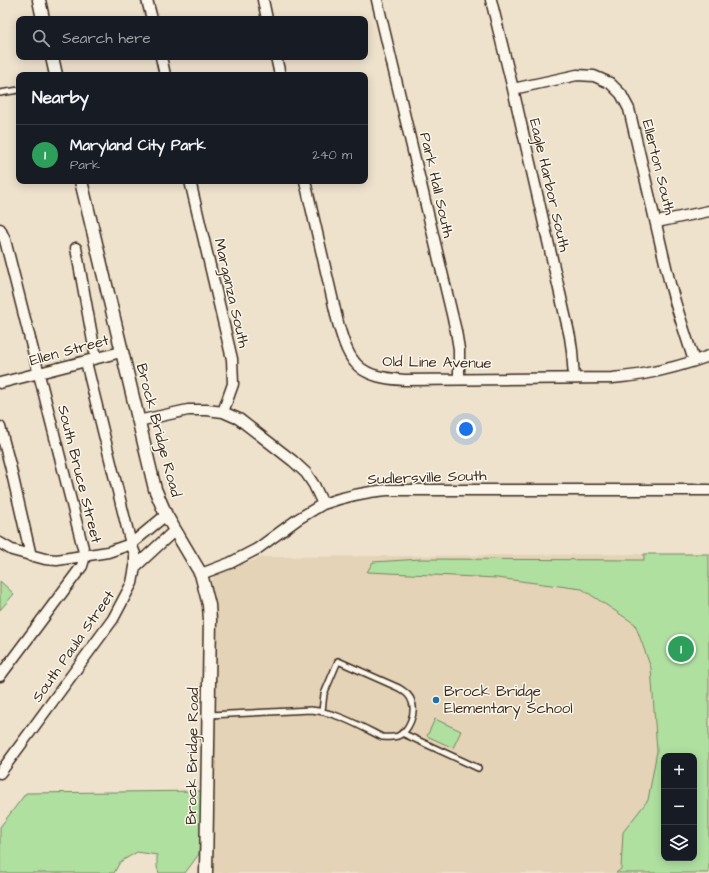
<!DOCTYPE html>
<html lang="en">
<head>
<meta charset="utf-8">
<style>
	:root { --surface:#171b24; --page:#242831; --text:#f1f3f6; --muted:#9ea1a6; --line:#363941; --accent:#2563eb }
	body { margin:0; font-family:"Architects Daughter",sans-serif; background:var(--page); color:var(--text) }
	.controls { position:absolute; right:12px; bottom:12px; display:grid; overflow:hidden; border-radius:8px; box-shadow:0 2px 10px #0003 }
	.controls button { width:36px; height:36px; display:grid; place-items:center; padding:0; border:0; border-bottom:1px solid var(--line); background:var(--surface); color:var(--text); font:20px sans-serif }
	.you { position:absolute; left:466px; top:429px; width:14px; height:14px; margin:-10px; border:3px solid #fff; border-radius:50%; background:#1a73e8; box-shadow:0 0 0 6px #1a73e833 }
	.badge { display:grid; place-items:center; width:26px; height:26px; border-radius:50%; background:var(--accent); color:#fff; font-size:13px; font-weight:700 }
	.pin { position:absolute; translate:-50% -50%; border:2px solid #fff; box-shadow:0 1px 4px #0006 }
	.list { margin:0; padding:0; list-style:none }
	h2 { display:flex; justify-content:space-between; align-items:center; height:52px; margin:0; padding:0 16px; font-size:17px }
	h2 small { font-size:13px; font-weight:400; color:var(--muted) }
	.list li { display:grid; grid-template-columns:26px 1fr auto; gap:12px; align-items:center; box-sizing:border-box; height:60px; padding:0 16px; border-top:1px solid var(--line) }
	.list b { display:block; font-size:15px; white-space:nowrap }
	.list p { margin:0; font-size:13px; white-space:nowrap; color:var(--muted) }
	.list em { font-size:13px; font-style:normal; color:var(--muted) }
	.icon { flex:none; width:22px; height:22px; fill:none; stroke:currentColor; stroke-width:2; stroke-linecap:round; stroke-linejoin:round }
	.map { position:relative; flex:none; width:709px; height:873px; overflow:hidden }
	.search { position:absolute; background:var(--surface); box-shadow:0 2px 10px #0003; left:16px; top:16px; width:352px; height:44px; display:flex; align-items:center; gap:10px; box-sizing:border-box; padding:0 14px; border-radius:8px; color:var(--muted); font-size:15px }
	.panel { position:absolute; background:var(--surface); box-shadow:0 2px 10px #0003; left:16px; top:72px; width:352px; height:112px; border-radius:8px }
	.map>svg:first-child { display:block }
	.built { fill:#e5d3b7 }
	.green { fill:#afe0a0; stroke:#75855f; fill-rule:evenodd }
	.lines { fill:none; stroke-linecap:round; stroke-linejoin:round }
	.service-casing { stroke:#3b2a1e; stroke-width:8 }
	.minor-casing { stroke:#3b2a1e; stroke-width:13 }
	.tertiary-casing { stroke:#3b2a1e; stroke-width:15 }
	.service { stroke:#fbf7ec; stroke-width:5 }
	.minor { stroke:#fbf7ec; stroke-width:10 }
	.tertiary { stroke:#fbf7ec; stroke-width:12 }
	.poi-dot { fill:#1f6fb2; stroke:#fbf7ec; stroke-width:1.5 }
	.labels { text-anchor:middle; stroke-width:3; stroke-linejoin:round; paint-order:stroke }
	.street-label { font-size:15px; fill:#3b2a1e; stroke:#fbf7ec }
	.poi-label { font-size:15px; fill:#3b2a1e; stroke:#fbf7ec; text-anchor:start }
</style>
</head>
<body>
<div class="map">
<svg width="709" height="873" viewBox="0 0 709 873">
	<rect width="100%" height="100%" fill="#eee2cd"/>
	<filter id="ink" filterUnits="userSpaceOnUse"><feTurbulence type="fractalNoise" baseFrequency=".025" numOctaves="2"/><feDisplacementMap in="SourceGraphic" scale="8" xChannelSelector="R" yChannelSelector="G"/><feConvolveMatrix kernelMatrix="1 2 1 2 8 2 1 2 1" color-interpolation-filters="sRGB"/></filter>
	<g filter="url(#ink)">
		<path class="built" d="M644 554 663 743 642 873H210L215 620V604L212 582 213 577 216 574 263 557Z"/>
		<path class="green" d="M644 554H709V873H616L621 869 623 832 648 800 657 751 651 668 635 624 582 589 497 578 367 572 373 562 421 559 644 560ZM664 756H694V858H664Z
			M0 581 14 594 0 610Z
			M435 719 461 731 453 748 427 736Z
			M203 791 199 854 185 873H159L157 867V855L137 852 120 862 114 873H0V827L26 793Z"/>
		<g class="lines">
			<g class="service-casing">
				<path id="service" d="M0 93 19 90
					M209 715 311 710C336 712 360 726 382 737 388 737 393 738 398 736 409 731 416 713 412 702 410 695 405 692 399 688L338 661 324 694 322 711
					M402 733 478 768"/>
			</g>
			<g class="minor-casing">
				<path id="minor" d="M147 0 152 19
					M263 0 267 19
					M377 0 456 331 459 349V379
					M491 0 513 89 570 337 572 351 574 378
					M161 57 165 75
					M276 57 280 75
					M513 89 577 75 594 76 610 83 621 94 629 109 670 284 676 305 694 361
					M190 181 232 359 233 384 223 412
					M305 181 338 323C350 366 359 377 405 380L612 378C622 377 633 376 643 374 665 370 687 364 709 356
					M657 222 709 211
					M0 229 5 240 85 556 82 566 0 676
					M76 248 96 358
					M0 383 121 352
					M138 421 188 410H207L223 412 239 419 293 461 306 473 314 485 323 504C346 496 363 492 387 490H709
					M0 427 10 465 31 556
					M0 543 12 550 45 559 57 560 108 552 131 544 166 515
					M135 567 175 530
					M201 574 230 563 257 549 298 519 323 504
					M0 773 113 619 132 583 135 567V554L131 544 86 362"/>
			</g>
			<g class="tertiary-casing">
				<path id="tertiary" d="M39 0 43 19
					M52 57 56 75
					M81 181 155 489 166 515 201 574 209 605 210 620 206 873"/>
			</g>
			<use href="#service" class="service"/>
			<use href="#minor" class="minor"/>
			<use href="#tertiary" class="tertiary"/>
		</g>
	</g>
	<circle class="poi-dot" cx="436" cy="700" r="4"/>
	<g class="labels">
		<g class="street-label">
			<text transform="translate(659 167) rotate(76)" y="5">Ellerton South</text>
			<text transform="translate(437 185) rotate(77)" y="5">Park Hall South</text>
			<text transform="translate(550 185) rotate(77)" y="5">Eagle Harbor South</text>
			<text transform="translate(232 293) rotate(77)" y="5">Marganza South</text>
			<text transform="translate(69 350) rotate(-15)" y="5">Ellen Street</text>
			<text transform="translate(437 362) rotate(1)" y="5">Old Line Avenue</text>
			<text transform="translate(159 430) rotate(75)" y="5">Brock Bridge Road</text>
			<text transform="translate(80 474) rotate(76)" y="5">South Bruce Street</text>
			<text transform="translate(427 477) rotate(-2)" y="5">Sudlersville South</text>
			<text transform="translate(73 646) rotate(-55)" y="5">South Paula Street</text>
			<text transform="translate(192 756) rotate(-89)" y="5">Brock Bridge Road</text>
		</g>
		<g class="poi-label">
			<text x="444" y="696">Brock Bridge<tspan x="444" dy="17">Elementary School</tspan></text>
		</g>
	</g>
</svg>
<div class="controls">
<button>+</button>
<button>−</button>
<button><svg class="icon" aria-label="layers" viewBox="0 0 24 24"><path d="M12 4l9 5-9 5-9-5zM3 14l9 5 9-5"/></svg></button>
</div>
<div class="you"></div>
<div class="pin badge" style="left:681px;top:649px;background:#2e9e5b">1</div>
<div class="search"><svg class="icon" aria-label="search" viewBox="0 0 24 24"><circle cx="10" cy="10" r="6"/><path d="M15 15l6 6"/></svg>Search here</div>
<section class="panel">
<h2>Nearby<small></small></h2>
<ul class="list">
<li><span class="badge" style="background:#2e9e5b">1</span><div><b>Maryland City Park</b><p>Park</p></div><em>240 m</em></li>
</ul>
</section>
</div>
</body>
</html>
